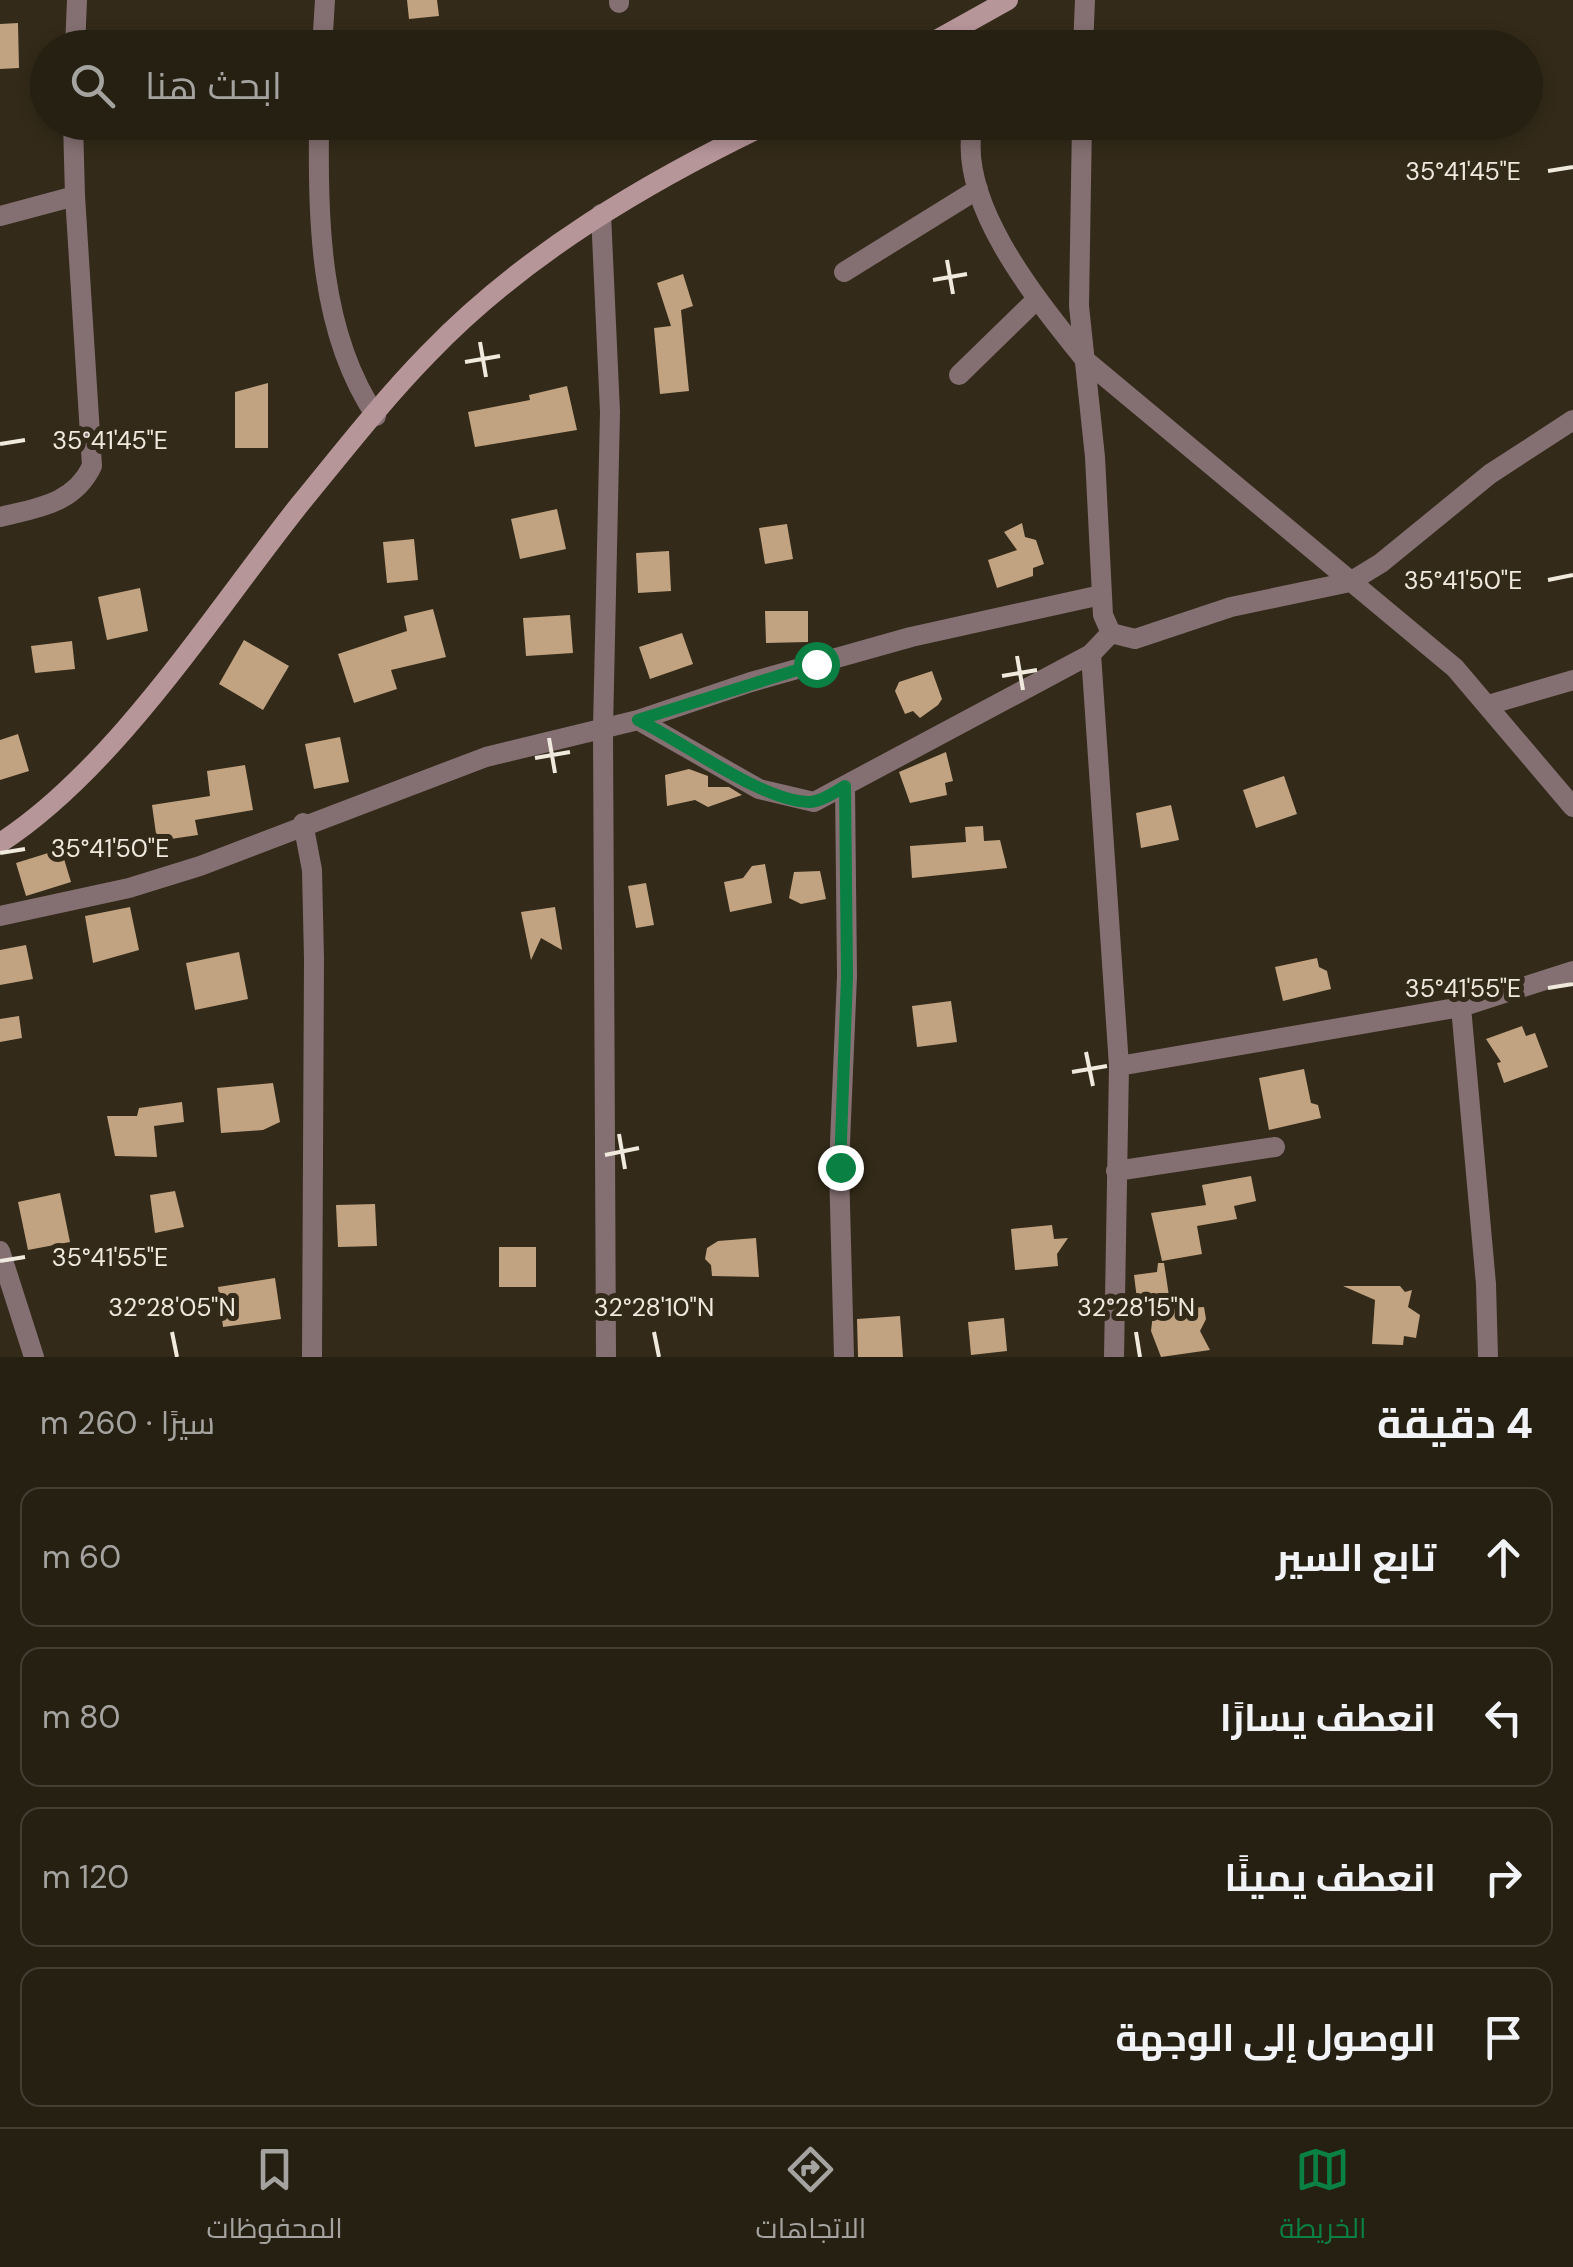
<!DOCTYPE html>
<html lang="ar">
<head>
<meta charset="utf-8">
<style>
	:root { --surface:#262013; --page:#322d21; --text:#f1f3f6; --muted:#a4a3a0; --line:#423e33; --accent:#0b8043 }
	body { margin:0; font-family:"DM Sans",Cairo,sans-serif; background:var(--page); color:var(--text); direction:rtl }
	.stop { position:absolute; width:30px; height:30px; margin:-22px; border:8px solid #0b8043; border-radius:50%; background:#fff }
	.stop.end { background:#0b8043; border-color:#fff; box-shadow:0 2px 10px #0008 }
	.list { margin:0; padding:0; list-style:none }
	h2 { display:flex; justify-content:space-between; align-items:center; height:130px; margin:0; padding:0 40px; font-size:42px }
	h2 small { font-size:32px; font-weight:400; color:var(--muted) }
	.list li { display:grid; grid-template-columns:65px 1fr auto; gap:30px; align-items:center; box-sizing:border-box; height:140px; margin:0 20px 20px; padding:0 20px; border:2px solid var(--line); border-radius:20px }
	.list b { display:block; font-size:38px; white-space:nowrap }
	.list em { font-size:32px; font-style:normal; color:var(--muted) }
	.icon { flex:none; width:55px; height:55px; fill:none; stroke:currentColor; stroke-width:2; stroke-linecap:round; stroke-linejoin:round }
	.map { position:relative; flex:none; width:1573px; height:1357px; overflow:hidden; direction:ltr }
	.search { position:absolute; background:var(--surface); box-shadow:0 5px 15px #0003; left:30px; right:30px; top:30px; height:110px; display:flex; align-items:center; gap:25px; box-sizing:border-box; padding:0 35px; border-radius:55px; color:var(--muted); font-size:38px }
	.sheet { height:770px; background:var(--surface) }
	nav { display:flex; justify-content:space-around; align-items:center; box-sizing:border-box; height:140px; border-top:2px solid var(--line); background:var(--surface); font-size:28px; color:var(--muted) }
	nav a { display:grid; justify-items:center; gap:5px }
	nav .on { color:var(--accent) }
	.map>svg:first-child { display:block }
	.building { fill:#c1a381 }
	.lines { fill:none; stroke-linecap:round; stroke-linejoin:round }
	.minor { stroke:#847072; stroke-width:20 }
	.secondary { stroke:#b7969a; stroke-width:20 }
	.route { stroke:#0b8043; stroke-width:12 }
	.ticks { fill:none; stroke:#efe9de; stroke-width:4 }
	.ticks-label { font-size:25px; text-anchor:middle; fill:#efe9de; stroke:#332a19; stroke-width:10; stroke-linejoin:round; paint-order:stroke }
</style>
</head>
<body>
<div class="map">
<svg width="1573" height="1357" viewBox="0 0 1573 1357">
	<rect width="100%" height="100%" fill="#332a19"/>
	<path class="building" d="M407 0H437L439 16 409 19Z
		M18 23 19 68 0 69V24Z
		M683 274 693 306 681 310 689 391 660 394 654 328 671 326 657 283Z
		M268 383V448H235V392Z
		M567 386 577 430 475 447 468 412 530 400 529 395Z
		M557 509 566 549 520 559 511 519Z
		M1022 523 1025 537 1036 540 1044 564 1033 568V576L997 588 988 560 1017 550 1004 532Z
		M787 524 793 559 765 564 759 528Z
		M414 539 418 580 387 583 383 542Z
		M669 551 671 591 638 593 636 553Z
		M140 588 148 631 107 640 98 597Z
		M433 609 446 657 391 670 397 689 354 703 338 654 407 631 404 616Z
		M765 611H808V642L766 643Z
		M570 615 573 653 526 656 523 618Z
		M682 633 693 664 650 679 639 647Z
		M244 640 289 666 263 710 219 684Z
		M72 641 75 669 35 673 31 646Z
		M932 671 942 699 938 705 920 718 913 711 905 714 895 691 899 682Z
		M18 734 29 771 0 780V740Z
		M340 737 349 782 314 789 305 744Z
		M946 752 953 781 945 783 947 795 910 803 899 772Z
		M245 765 253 810 195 820 198 835 157 841 152 805 210 796 207 771Z
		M689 769 708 776V787H729L742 795 708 807 695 800 667 806 665 775Z
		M1284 776 1297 814 1256 828 1243 790Z
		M1171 805 1179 840 1141 848 1136 813Z
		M983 826 984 841 1000 840 1007 868 912 878 910 846 966 842 965 827Z
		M61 849 71 882 26 896 16 863Z
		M765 864 772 903 730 912 724 882 743 878 752 866Z
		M820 871 826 899 801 904 789 898 794 872Z
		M646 883 654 925 636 928 628 886Z
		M130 907 139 950 93 963 85 916Z
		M555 907 562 950 541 938 531 960 521 912Z
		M26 945 33 979 0 985V950Z
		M239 952 248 999 195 1010 186 963Z
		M1317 958 1319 967 1327 971 1331 989 1283 1001 1275 967Z
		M951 1001 957 1042 917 1047 912 1006Z
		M19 1016 22 1038 0 1042V1019Z
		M1522 1026 1526 1036 1535 1033 1548 1067 1504 1083 1497 1063 1501 1062 1486 1039Z
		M1304 1069 1311 1103 1318 1105 1321 1118 1269 1130 1259 1078Z
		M273 1083 280 1122 263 1130 221 1133 217 1088Z
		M182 1102 184 1122 154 1126 157 1157 115 1156 107 1116H137L139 1108Z
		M1251 1176 1256 1201 1234 1206 1237 1219 1197 1226 1202 1254 1162 1261 1151 1213 1206 1205 1202 1185Z
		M175 1191 184 1227 155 1233 150 1195Z
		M60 1193 70 1242 28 1250 18 1202Z
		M375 1204 377 1246 338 1247 336 1205Z
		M1052 1225 1054 1239 1068 1238 1057 1254 1058 1266 1015 1270 1011 1229Z
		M756 1238 759 1277 712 1276 711 1265 705 1259 707 1248 718 1241Z
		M499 1247H536V1287H499Z
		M1158 1263H1164L1171 1309 1204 1307 1206 1319 1200 1331 1210 1350 1161 1357 1151 1331 1154 1305 1138 1307 1134 1275 1157 1272Z
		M275 1278 281 1319 223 1327 218 1287Z
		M1343 1286H1400L1405 1292 1412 1290 1408 1307 1420 1315 1416 1338 1404 1336 1403 1345 1372 1344 1375 1300Z
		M900 1316 903 1357H858L857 1319Z
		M1004 1318 1007 1351 971 1355 968 1322Z"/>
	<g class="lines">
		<path class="minor" d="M619 3V0
			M75 48 77 0
			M322 48 325 0
			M1083 48 1085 0
			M319 122C318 221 319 332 376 416
			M1082 122 1079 306 1095 457 1103 615 1111 633 1135 639 1231 607 1350 582 1381 563 1490 474 1573 420
			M972 129C959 207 1039 302 1085 360L1455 668 1573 807
			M601 214 610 412 603 729 606 1357
			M0 216 75 196 73 122
			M844 272 978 189
			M959 375 1037 299
			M0 517C37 508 74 504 92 466L75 196
			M1091 654 1119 1066 1114 1357
			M1488 705 1573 680
			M638 720 759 789 814 802 1091 654 1111 633
			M303 823 312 870 314 959 312 1357
			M0 916 129 888 200 866 486 757 638 720 751 682 911 637 1101 595
			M1461 1007 1486 1284 1488 1357
			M1119 1066 1461 1007 1573 971
			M1116 1171 1275 1147
			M0 1251 34 1357
			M844 1357 839 1167 847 976 845 786"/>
		<path class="secondary" d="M922 48 1008 0
			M0 843C116 768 214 612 300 504 341 454 383 400 428 354 524 254 648 181 772 122"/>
	</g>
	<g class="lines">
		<path class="route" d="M816 664 638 720C684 742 761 801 809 802 821 802 835 792 845 786L847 976 840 1167"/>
	</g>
	<path class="ticks" d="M1548 171 1573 167M947 260 953 294M933 280 967 274M480 342 486 377M465 362 500 356M0 444 25 440M1548 580 1573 575M1017 656 1023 690M1002 676 1037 670M549 738 555 773M535 758 570 752M0 853 25 849M1548 988 1573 984M1086 1052 1093 1086M1072 1072 1107 1066M619 1134 625 1169M605 1155 639 1148M0 1261 25 1257M172 1332 177 1357M654 1332 659 1357M1136 1332 1140 1357"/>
	<g class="ticks-label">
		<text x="1463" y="180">35°41'45"E</text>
		<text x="110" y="449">35°41'45"E</text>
		<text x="1463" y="589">35°41'50"E</text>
		<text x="110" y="857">35°41'50"E</text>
		<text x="1463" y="997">35°41'55"E</text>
		<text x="110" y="1266">35°41'55"E</text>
		<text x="172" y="1316">32°28'05"N</text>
		<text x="654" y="1316">32°28'10"N</text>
		<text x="1136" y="1316">32°28'15"N</text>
	</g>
</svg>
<div class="stop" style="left:816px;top:664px"></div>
<div class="stop end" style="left:840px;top:1167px"></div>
<div class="search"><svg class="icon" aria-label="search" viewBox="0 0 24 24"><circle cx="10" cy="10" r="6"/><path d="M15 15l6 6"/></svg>ابحث هنا</div>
</div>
<section class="sheet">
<h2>4 دقيقة<small>سيرًا · 260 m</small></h2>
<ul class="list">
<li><svg class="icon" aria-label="ahead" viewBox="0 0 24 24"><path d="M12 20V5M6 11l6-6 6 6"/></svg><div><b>تابع السير</b></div><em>60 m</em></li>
<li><svg class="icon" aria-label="left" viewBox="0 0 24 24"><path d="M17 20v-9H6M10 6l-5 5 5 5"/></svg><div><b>انعطف يسارًا</b></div><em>80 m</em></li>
<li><svg class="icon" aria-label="right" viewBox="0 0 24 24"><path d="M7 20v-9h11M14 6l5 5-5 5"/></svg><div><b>انعطف يمينًا</b></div><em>120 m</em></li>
<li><svg class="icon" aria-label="arrive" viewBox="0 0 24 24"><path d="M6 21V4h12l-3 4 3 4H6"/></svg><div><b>الوصول إلى الوجهة</b></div></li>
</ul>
</section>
<nav>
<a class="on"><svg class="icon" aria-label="map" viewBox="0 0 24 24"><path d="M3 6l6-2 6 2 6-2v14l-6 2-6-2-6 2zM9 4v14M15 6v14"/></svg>الخريطة</a>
<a><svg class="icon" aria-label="directions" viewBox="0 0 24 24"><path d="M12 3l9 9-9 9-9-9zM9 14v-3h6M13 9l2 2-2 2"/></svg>الاتجاهات</a>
<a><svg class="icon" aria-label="saved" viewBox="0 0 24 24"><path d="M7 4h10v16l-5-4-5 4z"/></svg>المحفوظات</a>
</nav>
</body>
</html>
